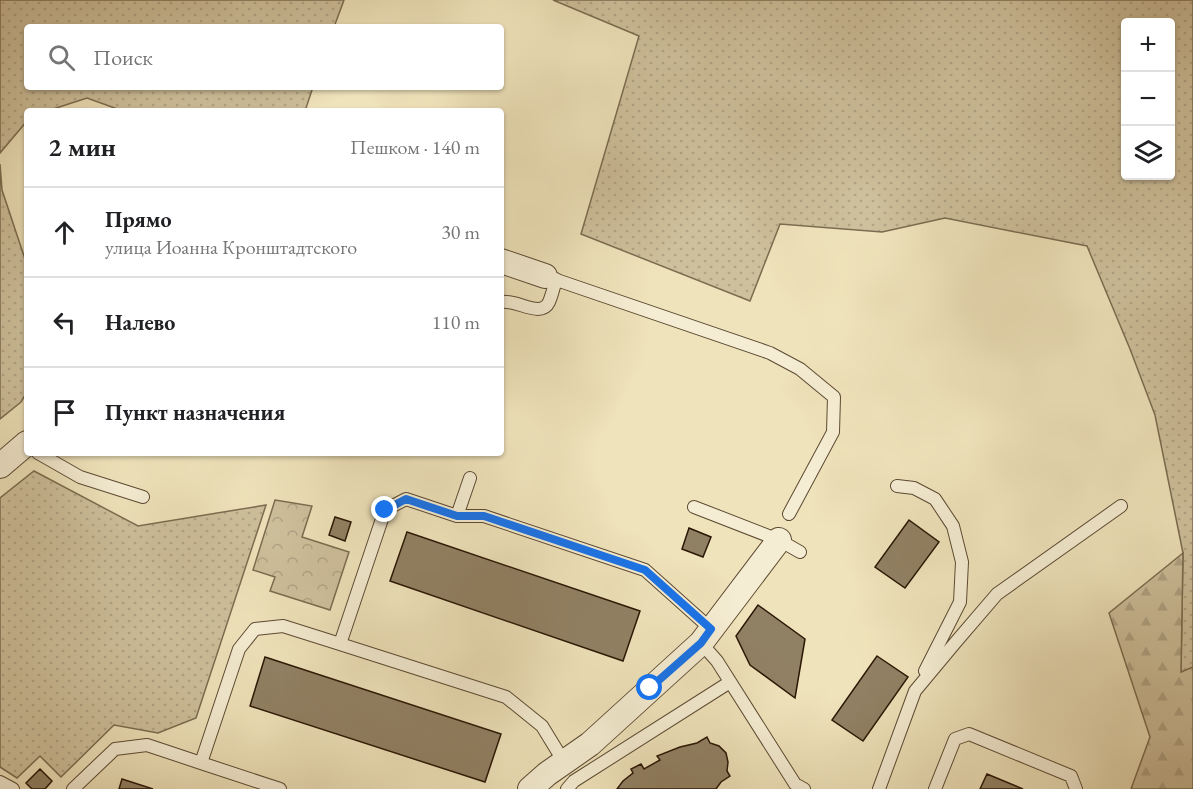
<!DOCTYPE html>
<html lang="ru">
<head>
<meta charset="utf-8">
<style>
	:root { --surface:#fff; --page:#f2f2f2; --text:#202124; --muted:#757577; --line:#e0e0e0 }
	body { margin:0; font-family:"EB Garamond",serif; background:var(--page); color:var(--text) }
	.controls { position:absolute; right:18px; top:18px; display:grid; overflow:hidden; border-radius:6px; box-shadow:0 2px 4px #0004 }
	.controls button { width:54px; height:54px; display:grid; place-items:center; padding:0; border:0; border-bottom:2px solid var(--line); background:var(--surface); color:var(--text); font:30px sans-serif }
	.stop { position:absolute; width:18px; height:18px; margin:-14px; border:4px solid #1a73e8; border-radius:50%; background:#fff }
	.stop.end { background:#1a73e8; border-color:#fff; box-shadow:0 2px 6px #0008 }
	.list { margin:0; padding:0; list-style:none }
	h2 { display:flex; justify-content:space-between; align-items:center; height:78px; margin:0; padding:0 24px; font-size:26px }
	h2 small { font-size:20px; font-weight:400; color:var(--muted) }
	.list li { display:grid; grid-template-columns:39px 1fr auto; gap:18px; align-items:center; box-sizing:border-box; height:90px; padding:0 24px; border-top:2px solid var(--line) }
	.list b { display:block; font-size:22px; white-space:nowrap }
	.list p { margin:0; font-size:20px; white-space:nowrap; color:var(--muted) }
	.list em { font-size:20px; font-style:normal; color:var(--muted) }
	.icon { flex:none; width:33px; height:33px; fill:none; stroke:currentColor; stroke-width:2; stroke-linecap:round; stroke-linejoin:round }
	.map { position:relative; flex:none; width:1193px; height:789px; overflow:hidden }
	.search { position:absolute; background:var(--surface); box-shadow:0 2px 4px #0004; left:24px; top:24px; width:480px; height:66px; display:flex; align-items:center; gap:15px; box-sizing:border-box; padding:0 21px; border-radius:6px; color:var(--muted); font-size:22px }
	.panel { position:absolute; background:var(--surface); box-shadow:0 2px 4px #0004; left:24px; top:108px; width:480px; height:348px; border-radius:6px }
	.map>svg:first-child { display:block }
	.grass { fill:url(#grass-dots); stroke:#7c6c50; stroke-width:1.5; fill-rule:evenodd }
	.forest { fill:url(#forest-firs); stroke:#7c6c50; stroke-width:1.5 }
	.park { fill:url(#park-crowns); stroke:#7c6c50; stroke-width:1.5 }
	.building { fill:#918164; stroke:#2b1705; stroke-width:1.5 }
	.lines { fill:none; stroke-linecap:round; stroke-linejoin:round }
	.lane-casing { stroke:#5c4a32; stroke-width:14 }
	.street-casing { stroke:#5c4a32; stroke-width:26 }
	.lane { stroke:#f5edd3; stroke-width:12 }
	.street { stroke:#f5edd3; stroke-width:24 }
	.route { stroke:#1a73e8; stroke-width:8 }
</style>
</head>
<body>
<div class="map">
<svg width="1193" height="789" viewBox="0 0 1193 789">
	<defs>
		<pattern id="grass-dots" width="8" height="8" patternUnits="userSpaceOnUse" patternTransform="scale(1.5)"><rect width="8" height="8" fill="#cec09c"/><path d="M2 2h.1M6 6h.1" fill="none" stroke="#b1a485" stroke-width="1.8" stroke-linecap="round"/></pattern>
		<pattern id="forest-firs" width="22" height="20" patternUnits="userSpaceOnUse" patternTransform="scale(1.5)"><rect width="22" height="20" fill="#cec09c"/><path d="M5 1l3.5 6h-7zM16 11l3.5 6h-7z" fill="#b1a485"/></pattern>
		<pattern id="park-crowns" width="20" height="18" patternUnits="userSpaceOnUse" patternTransform="scale(1.5)"><rect width="20" height="18" fill="#cec09c"/><path d="M2 6a3 3 0 1 1 6 0M12 15a3 3 0 1 1 6 0" fill="none" stroke="#b1a485"/></pattern>
	</defs>
	<rect width="100%" height="100%" fill="#efe3bb"/>
	<filter id="stains"><feTurbulence type="fractalNoise" baseFrequency=".00333" numOctaves="4"/><feColorMatrix values="0 0 0 0 .2 0 0 0 0 .09 0 0 0 0 .02 0 0 0 .5 -.17"/></filter>
	<radialGradient id="worn" r=".72"><stop offset=".6" stop-color="#630" stop-opacity="0"/><stop offset="1" stop-color="#630" stop-opacity=".3"/></radialGradient>
	<path class="grass" d="M0 0H344L334 27H27V87H313L305 111H123L87 98 47 111H27V121L0 153Z
		M553 0H1193V667L1181 673 1183 553 1155 415 1130 349 1087 246 945 218 882 232 780 224 750 301 581 234 639 36ZM1126 22H1170V176H1126Z
		M0 164 2 190 27 265V392L21 402 0 419Z
		M34 471 138 526 266 505 196 718 158 733 114 725 61 777 40 756 17 778 0 767V498Z"/>
	<path class="forest" d="M1183 553 1181 672 1193 667V789H1131L1150 737 1109 613Z"/>
	<path class="park" d="M275 500 312 506 302 537 349 552 330 610 270 591 275 577 253 570Z"/>
	<path class="building" d="M335 517 351 522 345 541 329 535Z
		M909 520 939 542 905 588 875 567Z
		M689 528 711 537 703 557 682 549Z
		M407 532 640 611 623 661 390 581Z
		M758 605 805 639 795 698 750 665 736 636Z
		M877 656 908 677 863 741 832 720Z
		M265 657 501 734 485 782 250 706Z
		M707 737 710 743 719 746 726 753 728 762 727 771 730 776 721 782 716 789H617L623 781 633 773 631 769 641 764 644 769 660 760 657 756 680 747 697 743Z
		M40 769 52 781 45 789H32L26 783Z
		M987 774 1023 789H980Z
		M122 779 153 789H119Z"/>
	<g class="lines">
		<g class="lane-casing">
			<path id="lane" d="M545 276 770 353 800 369 834 397 833 432 789 514
				M501 302C517 299 541 319 549 302 552 295 554 287 556 279
				M38 453 80 477 143 497
				M897 486 914 488 935 499 953 526 962 562 960 602 925 671
				M694 507 779 540 800 552
				M457 516 470 478
				M701 643 717 661 795 784 804 789
				M564 762 542 726 506 697 340 644 385 510 406 499 457 516H484L645 570 711 629
				M0 782 13 789
				M73 789 115 749 147 745 201 763
				M280 789 201 763 239 649 255 629 283 626 340 644
				M567 789 574 781 730 682
				M879 789 915 691 955 643 997 594 1121 506
				M935 789 955 739 969 734 1071 776 1076 789"/>
		</g>
		<g class="street-casing">
			<path id="street" d="M501 261 545 276
				M0 466 27 443
				M530 789 547 774 590 744 701 643 779 540"/>
		</g>
		<use href="#lane" class="lane"/>
		<use href="#street" class="street"/>
	</g>
	<g class="lines">
		<path class="route" d="M385 510 406 499 457 516H484L645 570 711 629 701 643 650 688"/>
	</g>
	<rect width="100%" height="100%" filter="url(#stains)"/>
	<rect width="100%" height="100%" fill="url(#worn)"/>
</svg>
<div class="controls">
<button>+</button>
<button>−</button>
<button><svg class="icon" aria-label="layers" viewBox="0 0 24 24"><path d="M12 4l9 5-9 5-9-5zM3 14l9 5 9-5"/></svg></button>
</div>
<div class="stop" style="left:650px;top:688px"></div>
<div class="stop end" style="left:385px;top:510px"></div>
<div class="search"><svg class="icon" aria-label="search" viewBox="0 0 24 24"><circle cx="10" cy="10" r="6"/><path d="M15 15l6 6"/></svg>Поиск</div>
<section class="panel">
<h2>2 мин<small>Пешком · 140 m</small></h2>
<ul class="list">
<li><svg class="icon" aria-label="ahead" viewBox="0 0 24 24"><path d="M12 20V5M6 11l6-6 6 6"/></svg><div><b>Прямо</b><p>улица Иоанна Кронштадтского</p></div><em>30 m</em></li>
<li><svg class="icon" aria-label="left" viewBox="0 0 24 24"><path d="M17 20v-9H6M10 6l-5 5 5 5"/></svg><div><b>Налево</b></div><em>110 m</em></li>
<li><svg class="icon" aria-label="arrive" viewBox="0 0 24 24"><path d="M6 21V4h12l-3 4 3 4H6"/></svg><div><b>Пункт назначения</b></div></li>
</ul>
</section>
</div>
</body>
</html>
